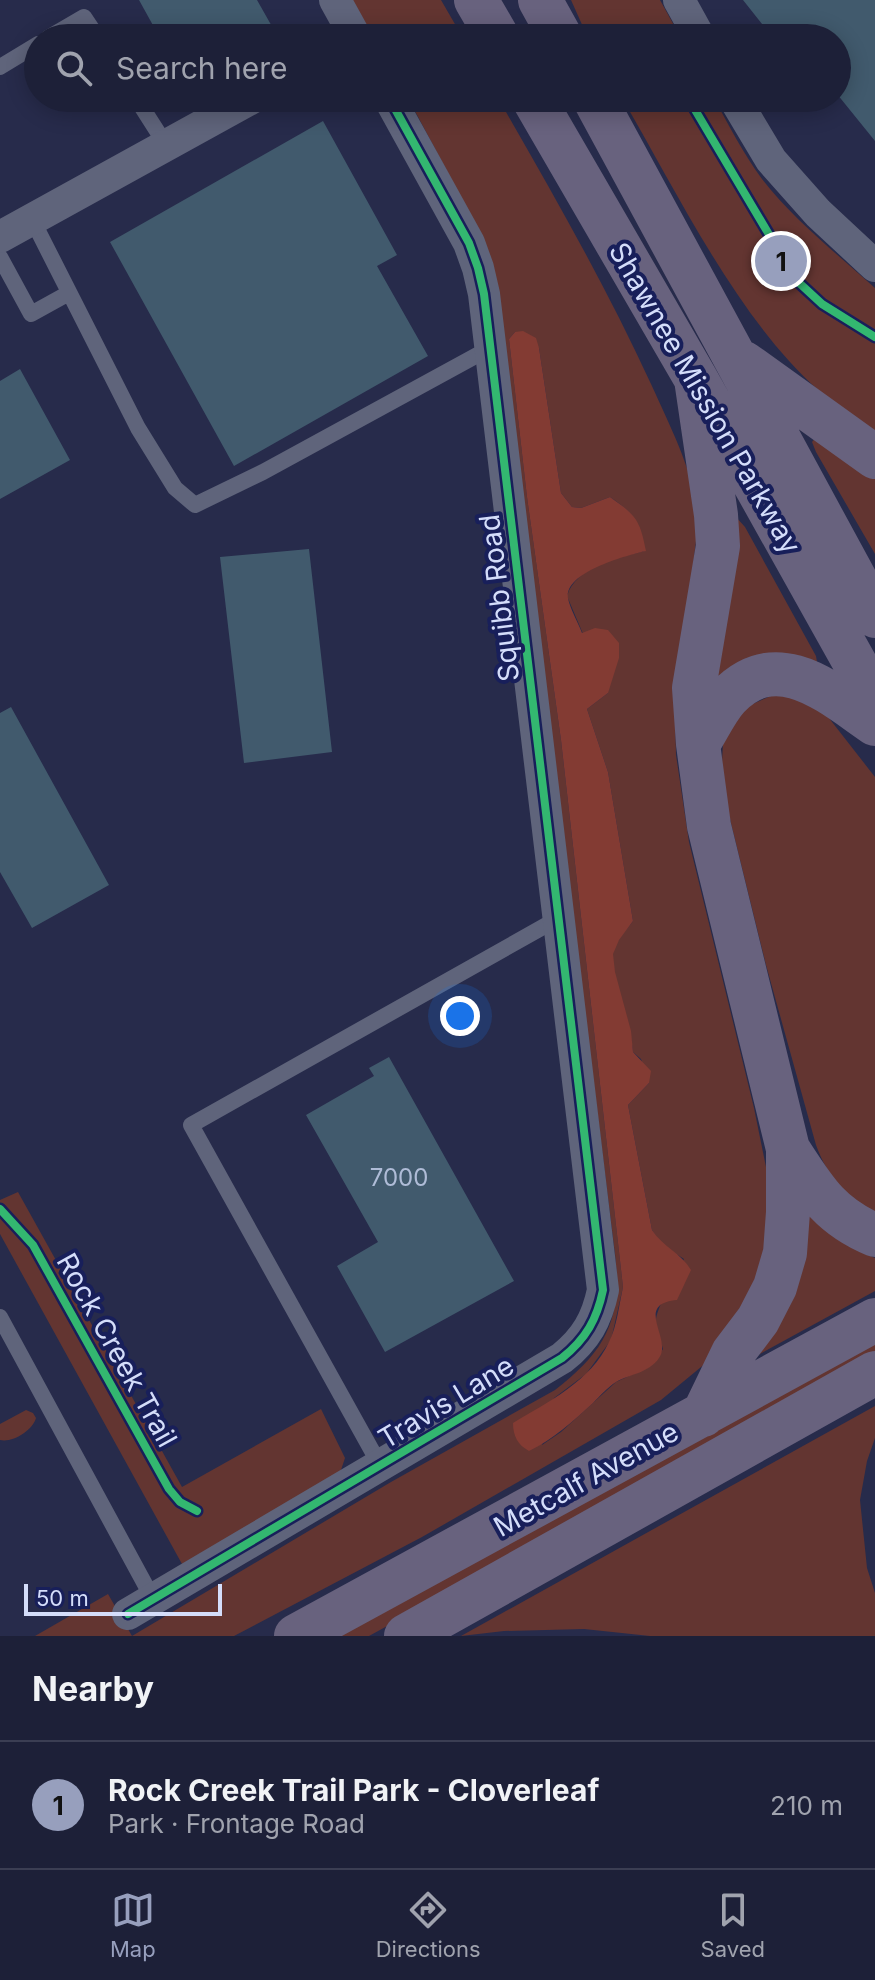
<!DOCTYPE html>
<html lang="en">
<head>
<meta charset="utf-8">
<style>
	:root { --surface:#1d2038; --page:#2a2d43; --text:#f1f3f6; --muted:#a0a3ae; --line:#3b3e53; --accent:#979fbd }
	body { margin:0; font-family:Inter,sans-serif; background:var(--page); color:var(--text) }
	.scale { position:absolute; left:24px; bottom:20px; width:198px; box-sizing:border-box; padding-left:8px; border:4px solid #d4ddfa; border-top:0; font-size:22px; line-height:28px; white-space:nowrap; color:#d4ddfa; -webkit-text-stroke:6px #181f5a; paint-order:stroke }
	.you { position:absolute; left:460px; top:1016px; width:28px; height:28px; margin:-20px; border:6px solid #fff; border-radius:50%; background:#1a73e8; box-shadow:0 0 0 12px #1a73e833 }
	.badge { display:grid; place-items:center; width:52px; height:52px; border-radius:50%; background:var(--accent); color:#111; font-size:26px; font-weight:700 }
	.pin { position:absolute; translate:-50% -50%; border:4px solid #fff; box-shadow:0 2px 8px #0006 }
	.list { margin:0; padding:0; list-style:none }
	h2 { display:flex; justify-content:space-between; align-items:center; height:104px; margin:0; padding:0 32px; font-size:34px }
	h2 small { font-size:26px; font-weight:400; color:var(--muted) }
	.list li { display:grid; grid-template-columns:52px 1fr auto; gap:24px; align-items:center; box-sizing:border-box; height:128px; padding:0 32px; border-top:2px solid var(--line) }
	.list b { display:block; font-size:30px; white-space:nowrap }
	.list p { margin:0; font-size:26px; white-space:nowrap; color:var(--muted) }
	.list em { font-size:26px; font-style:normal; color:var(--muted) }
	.icon { flex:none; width:44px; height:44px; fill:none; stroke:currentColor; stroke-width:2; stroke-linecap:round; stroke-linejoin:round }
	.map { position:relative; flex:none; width:875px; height:1636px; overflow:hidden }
	.search { position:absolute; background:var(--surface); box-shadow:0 4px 20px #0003; left:24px; right:24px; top:24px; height:88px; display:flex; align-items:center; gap:20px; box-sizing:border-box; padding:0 28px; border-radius:44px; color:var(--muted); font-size:30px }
	.sheet { height:232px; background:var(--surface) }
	nav { display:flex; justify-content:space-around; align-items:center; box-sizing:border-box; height:112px; border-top:2px solid var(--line); background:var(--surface); font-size:22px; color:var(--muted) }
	nav a { display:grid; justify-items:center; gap:4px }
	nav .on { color:var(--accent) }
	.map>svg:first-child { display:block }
	.green { fill:#633531; fill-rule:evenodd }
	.forest { fill:#833b33 }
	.building { fill:#415a6d }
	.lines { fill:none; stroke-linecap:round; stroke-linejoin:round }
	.lane { stroke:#5f647b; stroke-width:16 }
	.street { stroke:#5f647b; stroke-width:32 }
	.highway { stroke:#68627e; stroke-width:44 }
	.cycleway-casing { stroke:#181f5a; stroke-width:13 }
	.cycleway { stroke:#33b770; stroke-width:8 }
	.labels { text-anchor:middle; stroke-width:8; stroke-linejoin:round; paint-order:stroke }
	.number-label { font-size:24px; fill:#afbcd7 }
	.street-label { font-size:28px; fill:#d4ddfa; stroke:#181f5a }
</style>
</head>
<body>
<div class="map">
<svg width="875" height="1636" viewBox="0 0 875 1636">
	<rect width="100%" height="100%" fill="#272b4b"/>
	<path class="green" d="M350 0H441L463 38H375Z
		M571 0H660L681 38H588Z
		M408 98H498C552 192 606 286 651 384 671 428 692 469 699 516L675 715 676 755 689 842 754 1108 766 1167 769 1202 763 1275 712 1358 661 1400 422 1537 234 1636H35L108 1594 132 1636 391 1482 555 1390C607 1350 622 1319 615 1254L565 852 465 205ZM515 332 539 348 561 493 572 507 581 508 610 497C635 514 640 522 645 551 620 557 576 566 567 596L608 693 587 709 608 772 633 921C626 931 615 941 613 953 610 974 631 1026 633 1052L641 1059 649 1083 628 1105 652 1230 661 1244 684 1259C677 1273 654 1311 656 1323 657 1332 661 1341 663 1349L651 1366 616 1382 561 1432 542 1445 554 1398 586 1374 611 1340 623 1287 561 740 527 497 509 339Z
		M622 98H714C729 126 743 153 762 179 794 220 836 253 875 288V434C856 419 835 405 817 389 736 316 677 192 622 98Z
		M816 437 875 478V554L816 452 812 442Z
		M736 517 745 527 816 656 817 662 714 690Z
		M780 692 825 713 875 777V1216C846 1197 828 1178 816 1145L766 965 728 811 722 763 723 742 741 709Z
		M18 1192 182 1487 321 1409 345 1458 339 1476 182 1564 0 1234V1200Z
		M804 1207 859 1251 875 1258V1291L756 1356Z
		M875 1340V1358L369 1636H331Z
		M875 1406V1438L867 1461 860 1500 867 1568 875 1593V1636H650L584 1629 504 1631 461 1636Z
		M26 1410 33 1413 36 1418C33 1430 13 1443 0 1440V1424Z"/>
	<path class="forest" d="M523 331 536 338 539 348 561 493 572 507 581 508 610 497C636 515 640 520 646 551 628 555 564 572 568 598 570 609 578 622 582 633L595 628 608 630 619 643V658L608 693 587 709 608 772 633 921 619 940 613 954 615 972 631 1031 633 1052 651 1071 649 1083 628 1105 652 1230C663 1247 681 1253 691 1270L677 1300C633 1304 673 1339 659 1358 649 1373 630 1374 616 1382 608 1387 600 1396 593 1403 573 1421 554 1439 529 1451 518 1445 513 1436 513 1423 548 1402 591 1381 609 1342 617 1326 619 1305 623 1287L561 740 527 497 509 339 515 332Z"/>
	<path class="building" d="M139 0H257L274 30 260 38H160Z
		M743 0H875V141L837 94V38H773Z
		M323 121 397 255 377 266 428 356 234 466 110 242Z
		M20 369 70 460 0 499V381Z
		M309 549 332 752 244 763 220 557Z
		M11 707 109 885 32 928 0 872V713Z
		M389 1057 514 1281 385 1352 337 1266 378 1242 306 1115 374 1076 369 1068Z"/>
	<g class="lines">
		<path class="lane" d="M48 38 84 17 98 38
			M0 67 38 44
			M136 98 166 145
			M32 219 138 428 175 488 195 505 263 472 492 347
			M0 257 31 314 69 293
			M0 1317 153 1599
			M381 1467 191 1125 559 918"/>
		<path class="street" d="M335 0 356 38
			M679 0 700 38
			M734 98 771 160 818 213 875 266
			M0 237 252 98
			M128 1614 562 1358C586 1339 597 1319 603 1290L484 294 478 268 469 243 389 98"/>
		<path class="highway" d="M476 0 498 38
			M540 0 561 38
			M533 98 696 379 875 699
			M594 98 875 616
			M744 363 875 457
			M696 379 716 515 718 546 694 688 698 744 709 826 788 1149V1212L785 1253 775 1287 758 1320 733 1353 703 1415
			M698 744C708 729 716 710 728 697 778 645 831 694 875 724
			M788 1149C814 1189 829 1216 875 1235
			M296 1636 875 1320
			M406 1636 875 1373"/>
		<g class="cycleway-casing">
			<path id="cycleway" d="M688 98 796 280 822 304 875 337
				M0 1209 33 1245 169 1489 180 1502 197 1511
				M128 1614 562 1358C586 1339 597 1319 603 1290L484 294 478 268 469 243 389 98"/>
		</g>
		<use href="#cycleway" class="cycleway"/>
	</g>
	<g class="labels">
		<g class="number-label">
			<text x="399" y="1186">7000</text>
		</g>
		<g class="street-label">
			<text transform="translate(705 398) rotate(60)" y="10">Shawnee Mission Parkway</text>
			<text transform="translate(499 598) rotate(-97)" y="10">Squibb Road</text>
			<text transform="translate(117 1350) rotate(61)" y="10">Rock Creek Trail</text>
			<text transform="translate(446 1402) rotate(-31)" y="10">Travis Lane</text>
			<text transform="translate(586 1479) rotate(-29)" y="10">Metcalf Avenue</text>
		</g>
	</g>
</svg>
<div class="scale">50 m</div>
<div class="you"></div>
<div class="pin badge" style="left:781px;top:261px">1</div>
<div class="search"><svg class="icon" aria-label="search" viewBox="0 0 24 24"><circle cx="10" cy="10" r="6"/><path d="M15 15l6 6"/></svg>Search here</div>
</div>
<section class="sheet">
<h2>Nearby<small></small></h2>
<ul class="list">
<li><span class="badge">1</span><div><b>Rock Creek Trail Park - Cloverleaf</b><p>Park · Frontage Road</p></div><em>210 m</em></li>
</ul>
</section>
<nav>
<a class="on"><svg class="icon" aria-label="map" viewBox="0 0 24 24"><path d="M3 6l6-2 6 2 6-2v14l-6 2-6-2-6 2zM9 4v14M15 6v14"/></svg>Map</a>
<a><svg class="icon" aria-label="directions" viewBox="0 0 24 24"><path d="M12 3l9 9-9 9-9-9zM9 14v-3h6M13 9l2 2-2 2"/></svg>Directions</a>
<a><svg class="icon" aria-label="saved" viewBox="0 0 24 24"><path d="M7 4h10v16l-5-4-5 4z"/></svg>Saved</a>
</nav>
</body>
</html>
